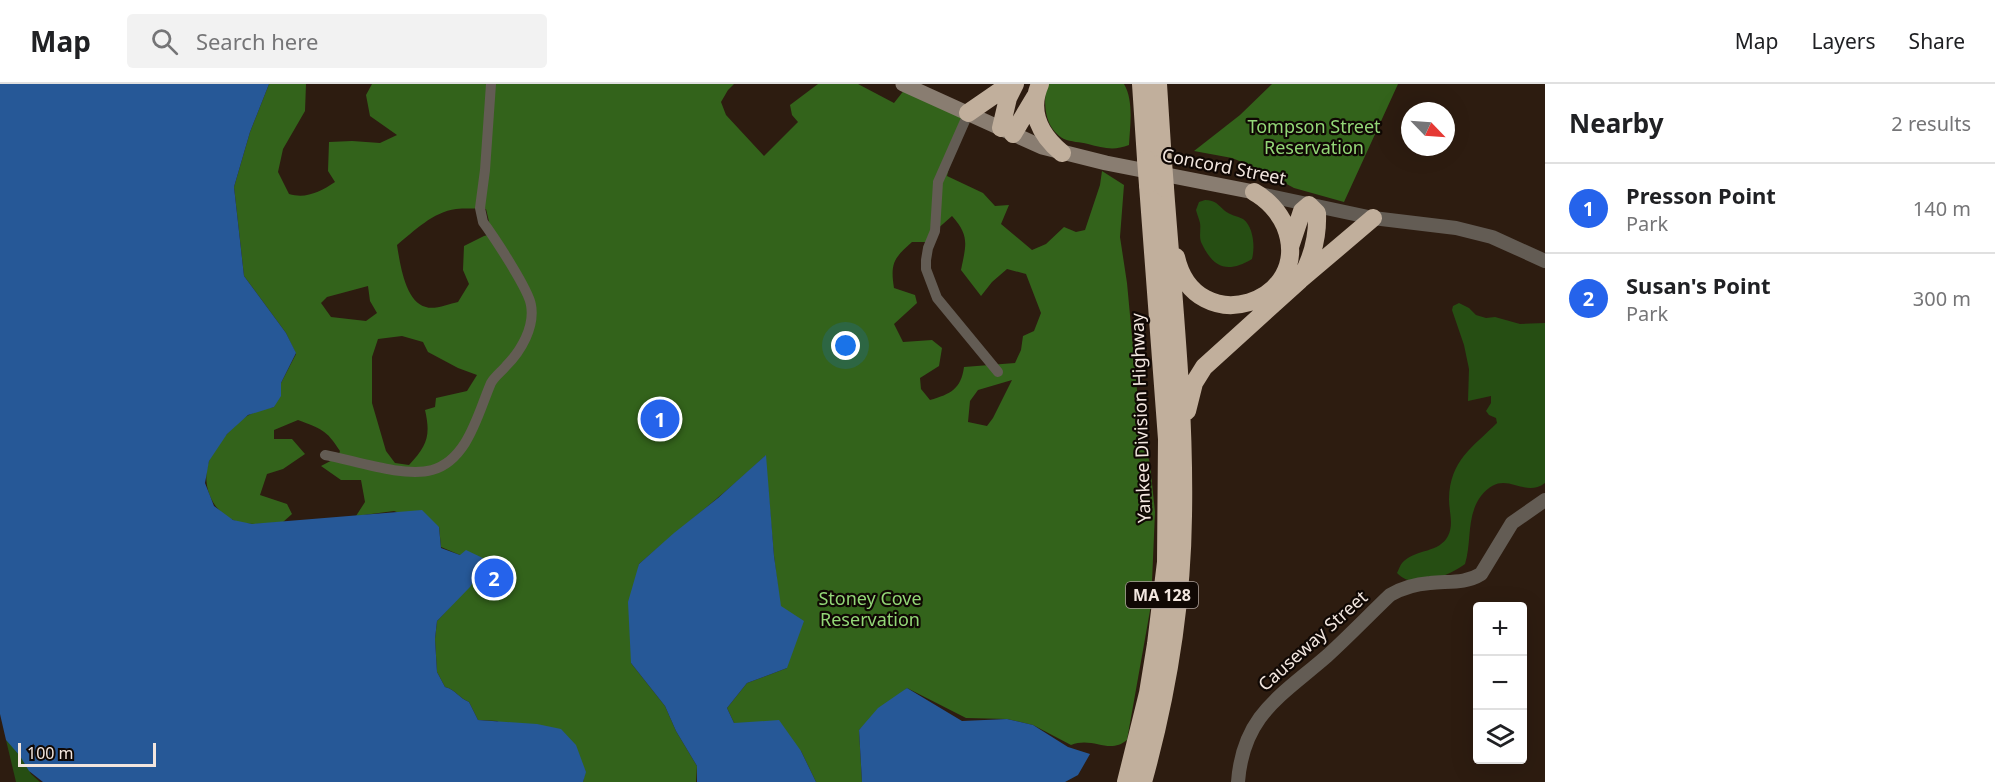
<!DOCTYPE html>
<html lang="en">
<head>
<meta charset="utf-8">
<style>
	:root { --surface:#fff; --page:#f2f2f2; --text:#202124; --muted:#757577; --line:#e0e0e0; --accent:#2563eb }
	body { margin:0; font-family:"Noto Sans",sans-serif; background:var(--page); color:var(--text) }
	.controls { position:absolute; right:18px; bottom:18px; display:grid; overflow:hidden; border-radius:6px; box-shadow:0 6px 24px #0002 }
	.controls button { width:54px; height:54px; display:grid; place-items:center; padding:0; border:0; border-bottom:2px solid var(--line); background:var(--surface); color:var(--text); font:30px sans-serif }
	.compass { position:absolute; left:1401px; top:18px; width:54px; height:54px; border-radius:50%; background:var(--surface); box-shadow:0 6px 24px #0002; rotate:115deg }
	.scale { position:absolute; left:18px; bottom:15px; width:138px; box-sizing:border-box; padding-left:6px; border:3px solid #f2e6df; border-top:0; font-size:16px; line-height:21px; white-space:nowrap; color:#f2e6df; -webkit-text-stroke:4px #100804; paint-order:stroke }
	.you { position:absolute; left:846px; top:262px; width:21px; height:21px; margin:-15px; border:4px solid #fff; border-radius:50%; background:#1a73e8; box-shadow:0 0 0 9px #1a73e833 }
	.badge { display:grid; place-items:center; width:39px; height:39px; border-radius:50%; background:var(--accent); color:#fff; font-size:20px; font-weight:700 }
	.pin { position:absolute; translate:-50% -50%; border:3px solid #fff; box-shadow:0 2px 6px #0006 }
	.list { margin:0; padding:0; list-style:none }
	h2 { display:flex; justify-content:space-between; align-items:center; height:78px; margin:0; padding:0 24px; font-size:26px }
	h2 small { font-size:20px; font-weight:400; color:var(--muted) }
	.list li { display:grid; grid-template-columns:39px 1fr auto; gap:18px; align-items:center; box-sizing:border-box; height:90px; padding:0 24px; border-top:2px solid var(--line) }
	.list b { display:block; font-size:22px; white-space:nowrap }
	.list p { margin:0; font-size:20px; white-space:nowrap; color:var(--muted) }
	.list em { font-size:20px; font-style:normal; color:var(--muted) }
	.icon { flex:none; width:33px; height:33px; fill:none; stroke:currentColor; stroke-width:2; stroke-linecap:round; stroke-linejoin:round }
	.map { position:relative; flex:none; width:1545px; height:698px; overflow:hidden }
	header { display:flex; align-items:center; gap:36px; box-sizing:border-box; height:84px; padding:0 30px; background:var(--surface); border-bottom:2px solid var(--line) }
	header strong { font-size:28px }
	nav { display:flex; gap:33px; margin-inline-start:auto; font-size:21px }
	.search { width:420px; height:54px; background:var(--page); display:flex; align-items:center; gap:15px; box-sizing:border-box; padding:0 21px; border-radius:6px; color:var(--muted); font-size:22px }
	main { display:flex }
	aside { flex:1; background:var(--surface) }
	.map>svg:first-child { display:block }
	.green { fill:#264e13 }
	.forest { fill:#33631b; fill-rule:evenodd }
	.water { fill:#265897 }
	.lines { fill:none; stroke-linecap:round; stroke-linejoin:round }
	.minor { stroke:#635c54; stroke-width:10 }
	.tertiary { stroke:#635c54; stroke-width:14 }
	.secondary { stroke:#897d71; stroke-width:15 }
	.motorway { stroke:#c1af9c; stroke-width:18 }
	.motorway-bridge { stroke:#c1af9c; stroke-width:18 }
	.labels { text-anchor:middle; stroke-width:4.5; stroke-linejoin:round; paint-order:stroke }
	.shield { fill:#100804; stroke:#aea39d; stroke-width:1.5 }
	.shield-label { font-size:16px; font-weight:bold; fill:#f2e6df }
	.park-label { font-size:18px; fill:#93d777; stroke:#100804 }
	.street-label { font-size:18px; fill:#f2e6df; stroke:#100804 }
</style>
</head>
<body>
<header>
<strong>Map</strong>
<div class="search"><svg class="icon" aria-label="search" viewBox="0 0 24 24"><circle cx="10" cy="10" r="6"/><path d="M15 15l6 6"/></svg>Search here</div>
<nav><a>Map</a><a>Layers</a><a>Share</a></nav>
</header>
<main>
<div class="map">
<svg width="1545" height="698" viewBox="0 0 1545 698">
	<rect width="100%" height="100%" fill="#2d1c10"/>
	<path class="green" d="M1205 116C1216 116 1218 121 1225 127 1230 131 1237 132 1243 135 1254 143 1255 164 1252 175 1227 190 1213 184 1201 158 1199 152 1201 145 1200 139 1199 135 1197 130 1196 126L1199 118Z
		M1459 219 1469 224 1476 231 1486 234 1495 233 1520 240 1545 239V399C1522 416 1505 382 1481 412 1466 432 1472 458 1465 480 1449 492 1413 507 1397 489 1399 485 1401 479 1404 477 1417 465 1439 469 1448 452 1454 440 1449 428 1449 415 1450 376 1472 364 1497 339L1496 334 1489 331 1486 327 1491 319V312L1468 317 1469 285 1464 261 1452 226 1453 222Z
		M6 656 19 668 31 690 40 698H16Z"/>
	<path class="forest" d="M269 0H306L305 27 283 65 278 88 289 110C306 115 320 108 335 98L328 87 329 58 352 57 380 59 397 51 370 32 366 11 372 0H734L728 6 721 18 726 31 764 72 798 38 792 31 790 21 818 0H858L894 19 905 5 962 32 947 92 983 109 995 122 1009 121 1001 140 1032 166 1046 160 1064 143 1076 148 1085 146 1100 101 1102 87 1124 101 1120 153 1127 199 1140 338 1150 380 1155 428 1151 521 1127 656C1109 671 1093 652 1071 661L1033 641 1007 635 966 634 907 604 859 646 862 698H816L801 667 734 639 727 624 747 599 787 584 774 472 765 372C725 410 681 443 639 480L631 579 665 622 676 647 697 682 696 698H583L585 688 497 637 478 636 469 618C459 614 456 606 445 603L437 588 435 555 437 537 450 523 460 471 441 463 439 443 394 427 356 432 365 418 361 396H341L321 382 338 373 340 367C326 345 321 345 298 336L274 346V355H292L305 370 283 385 267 390 260 411 287 420 292 430 283 438C268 439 248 443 233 436 211 426 201 400 209 377 214 363 234 340 247 332 255 327 265 325 274 323L281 299 296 270 286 249 244 192 234 103 250 48ZM480 124 486 125 492 150 484 152 464 162 463 186 469 200 458 218C449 220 434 226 426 223 405 218 400 179 397 161 414 147 433 128 456 125 464 124 472 125 480 124ZM952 132C970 152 966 161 961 186L981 212 992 198 1007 185 1026 190 1041 229 1034 247 1023 252 1021 266 1015 279 964 283C961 305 951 310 930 316L921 305 920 294 939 282 942 264 932 256 903 258 894 240 917 219 915 211 894 204C890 179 894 174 912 158H926L935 147ZM368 202 370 217 377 229 366 237 331 233 321 219 327 213ZM402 252 423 258 428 268 458 284 477 291 467 307 436 314 435 323 425 326C431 352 427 362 409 381L395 379 386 367 372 319V273L378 255ZM1012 296 993 334 987 342 968 338 970 317 978 306Z
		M1047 0H1124C1134 17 1130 42 1129 61 1114 67 1103 64 1088 60 1080 58 1071 58 1064 55 1044 44 1043 19 1047 0Z
		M1272 0H1398L1344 118 1294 104 1259 85 1232 74 1194 67 1240 31Z"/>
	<path class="water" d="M0 0H269L250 48 234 103 244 192 286 249 296 269 281 299V312L274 323 248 331 227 350 209 377 205 399 214 422 233 436 252 440 422 426 439 443 441 464 460 471 466 466 487 476 470 503 437 537 435 555 437 588 445 603C456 606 459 614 469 618L478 636 537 640 561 645 576 661 586 688 583 698H43L29 687 20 672 6 656 0 630Z
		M766 371 774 472 781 522 804 537 787 584 747 599 727 624 734 639 779 636 801 667 816 698H697V682L676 647 665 622 631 579 628 518 639 480 674 449 718 414Z
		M907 604 962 637 1007 635 1033 641 1068 663 1090 670 1078 691 1065 698H862L859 646 878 624Z"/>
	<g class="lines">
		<path class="minor" d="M968 30 938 98 935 147 928 164 926 176V185L937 214 998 288
			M325 371C353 376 404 394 432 386 468 376 478 329 491 299 494 293 502 287 506 282 521 267 535 243 531 221 529 206 494 153 483 138L480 124 485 86 491 0"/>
		<path class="tertiary" d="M1260 110 1373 134 1456 144 1492 153 1545 177
			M1238 698C1243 631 1281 612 1327 572 1349 552 1369 531 1390 511 1402 504 1416 500 1430 499 1448 497 1465 500 1481 490L1512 439 1545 416"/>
		<path class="secondary" d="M903 0 1042 63 1106 79 1254 108"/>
		<path class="motorway" d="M1040 0C1028 27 1040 51 1062 69
			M1141 0 1146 75
			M1158 0 1163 78
			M968 29 1010 0
			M1001 44 1008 14 1015 0
			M1013 50 1035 13
			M1290 163 1302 127 1309 121 1317 129C1318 152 1313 172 1302 192
			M1176 173C1195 258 1316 219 1285 142 1279 128 1267 115 1254 108
			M1187 327 1194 299 1204 283 1300 196 1373 134
			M1126 698 1148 609 1156 560 1166 478 1167 355 1148 101
			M1143 698C1167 612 1182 522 1183 432 1185 323 1173 213 1165 104"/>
		<path class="motorway-bridge" d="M1146 75 1148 101
			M1163 78 1165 104"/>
	</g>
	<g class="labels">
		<rect class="shield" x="1126" y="498" width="72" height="26" rx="4.5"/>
		<g class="shield-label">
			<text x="1162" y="517">MA 128</text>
		</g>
		<g class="park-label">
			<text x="1314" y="49">Tompson Street<tspan x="1314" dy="21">Reservation</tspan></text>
			<text x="870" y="521">Stoney Cove<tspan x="870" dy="21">Reservation</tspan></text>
		</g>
		<g class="street-label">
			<text transform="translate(1224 83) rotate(11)" y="6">Concord Street</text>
			<text transform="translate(1141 334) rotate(-92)" y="6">Yankee Division Highway</text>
			<text transform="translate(1313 557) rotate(-42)" y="6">Causeway Street</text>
		</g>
	</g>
</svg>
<div class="controls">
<button>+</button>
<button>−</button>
<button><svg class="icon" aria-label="layers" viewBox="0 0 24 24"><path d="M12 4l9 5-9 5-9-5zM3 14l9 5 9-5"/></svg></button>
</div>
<svg class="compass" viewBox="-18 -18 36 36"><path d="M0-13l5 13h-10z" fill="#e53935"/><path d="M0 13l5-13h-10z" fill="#757577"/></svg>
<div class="scale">100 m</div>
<div class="you"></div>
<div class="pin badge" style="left:660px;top:335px">1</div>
<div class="pin badge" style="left:494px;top:494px">2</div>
</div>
<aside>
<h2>Nearby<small>2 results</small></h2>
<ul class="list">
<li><span class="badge">1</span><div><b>Presson Point</b><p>Park</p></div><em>140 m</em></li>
<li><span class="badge">2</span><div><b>Susan's Point</b><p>Park</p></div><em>300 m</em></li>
</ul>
</aside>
</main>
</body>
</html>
